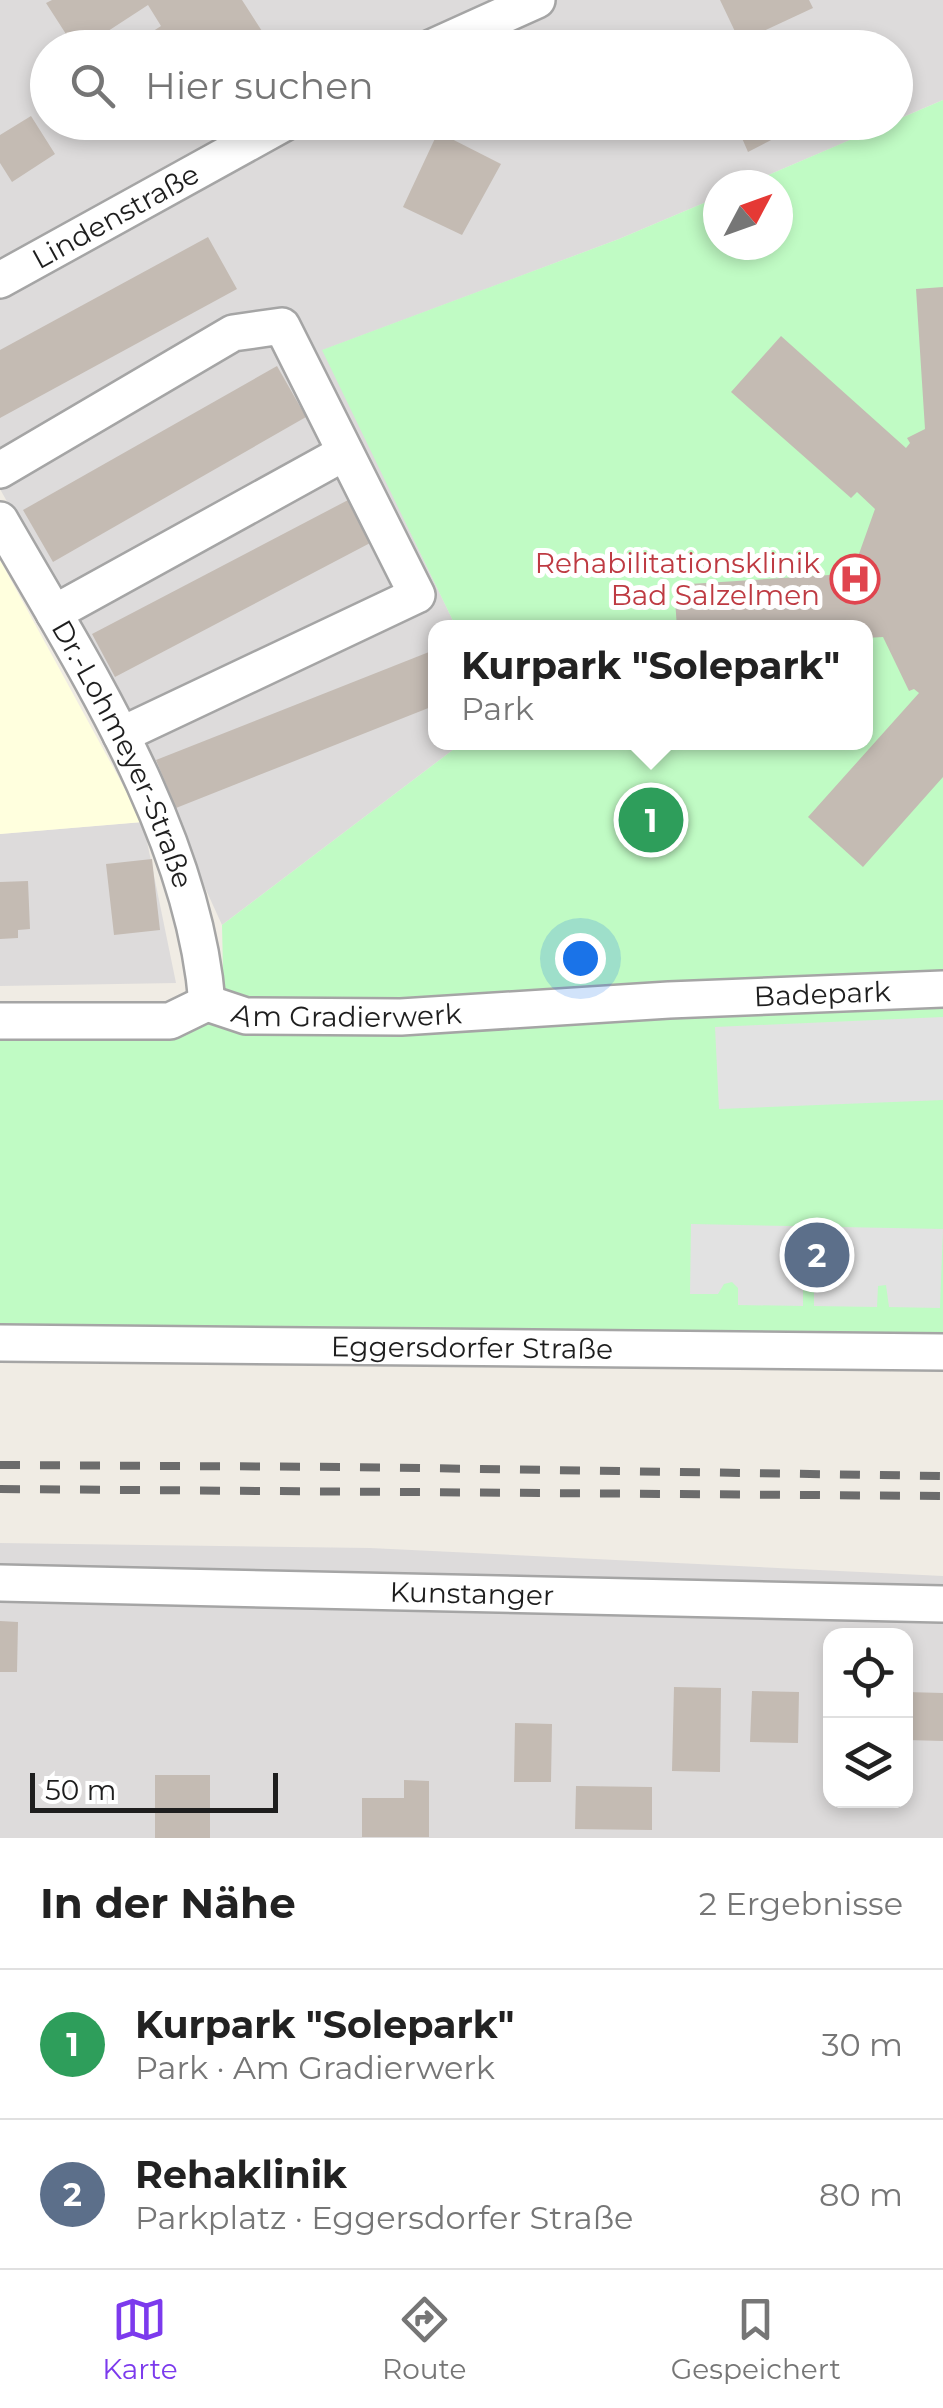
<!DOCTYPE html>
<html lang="de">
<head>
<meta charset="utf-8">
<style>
	:root { --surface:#fff; --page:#f6f6f6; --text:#222; --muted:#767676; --line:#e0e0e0; --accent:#7c3aed }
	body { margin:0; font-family:Montserrat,sans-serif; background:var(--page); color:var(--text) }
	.controls { position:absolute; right:30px; bottom:30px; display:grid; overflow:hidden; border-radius:20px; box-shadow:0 5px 15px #0003 }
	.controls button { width:90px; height:90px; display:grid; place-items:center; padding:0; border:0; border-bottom:2px solid var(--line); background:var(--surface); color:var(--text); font:50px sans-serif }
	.compass { position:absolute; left:703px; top:170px; width:90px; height:90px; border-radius:50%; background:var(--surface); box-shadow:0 5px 15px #0003; rotate:49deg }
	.scale { position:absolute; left:30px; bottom:25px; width:248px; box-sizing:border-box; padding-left:10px; border:5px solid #1e1e1e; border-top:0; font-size:28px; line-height:35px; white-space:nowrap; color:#1e1e1e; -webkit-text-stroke:8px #fff; paint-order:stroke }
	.you { position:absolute; left:580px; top:958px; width:35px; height:35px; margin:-25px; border:8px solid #fff; border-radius:50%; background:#1a73e8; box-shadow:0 0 0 15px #1a73e833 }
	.badge { display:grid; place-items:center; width:65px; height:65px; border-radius:50%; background:var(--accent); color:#fff; font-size:32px; font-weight:700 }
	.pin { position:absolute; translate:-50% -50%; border:5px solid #fff; box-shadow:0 2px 10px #0006 }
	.popup { position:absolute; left:428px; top:620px; width:445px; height:130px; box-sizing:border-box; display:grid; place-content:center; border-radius:20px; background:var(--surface); filter:drop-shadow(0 2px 8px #0005); font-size:32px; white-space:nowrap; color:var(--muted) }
	.popup b { font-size:38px; color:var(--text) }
	.popup::after { content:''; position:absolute; left:50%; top:100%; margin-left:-20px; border:20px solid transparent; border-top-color:var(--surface) }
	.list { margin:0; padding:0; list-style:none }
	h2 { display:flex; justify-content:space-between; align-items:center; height:130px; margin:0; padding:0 40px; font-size:42px }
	h2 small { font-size:32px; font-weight:400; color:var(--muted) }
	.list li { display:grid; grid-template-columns:65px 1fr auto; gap:30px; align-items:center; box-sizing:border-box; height:150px; padding:0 40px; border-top:2px solid var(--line) }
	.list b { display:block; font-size:38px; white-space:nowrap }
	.list p { margin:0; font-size:32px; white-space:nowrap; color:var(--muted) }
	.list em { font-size:32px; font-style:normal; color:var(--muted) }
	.icon { flex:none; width:55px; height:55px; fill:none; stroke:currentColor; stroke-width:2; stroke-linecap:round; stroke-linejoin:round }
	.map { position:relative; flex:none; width:943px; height:1838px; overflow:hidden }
	.search { position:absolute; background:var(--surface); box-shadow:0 5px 15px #0003; left:30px; right:30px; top:30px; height:110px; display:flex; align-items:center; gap:25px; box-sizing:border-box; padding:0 35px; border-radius:55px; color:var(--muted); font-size:38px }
	.sheet { height:430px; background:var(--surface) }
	nav { display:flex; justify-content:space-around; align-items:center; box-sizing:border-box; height:140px; border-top:2px solid var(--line); background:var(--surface); font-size:28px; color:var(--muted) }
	nav a { display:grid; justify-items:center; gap:5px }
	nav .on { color:var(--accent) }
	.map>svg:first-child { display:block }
	.residential { fill:#dddbdb; fill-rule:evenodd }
	.education { fill:#ffffde }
	.park { fill:#c0fbc4 }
	.parking { fill:#e2e2e2 }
	.building { fill:#c4bbb3 }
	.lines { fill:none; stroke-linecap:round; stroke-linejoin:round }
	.minor-casing { stroke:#a5a5a5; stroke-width:40 }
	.minor { stroke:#fff; stroke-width:35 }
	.rail { stroke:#6c6c6c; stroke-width:8; stroke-dasharray:20 20; stroke-linecap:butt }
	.labels { text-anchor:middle; stroke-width:10; stroke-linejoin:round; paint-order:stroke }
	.street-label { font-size:28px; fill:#1e1e1e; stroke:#fff }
	.health-label { font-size:28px; fill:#be3a42; stroke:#fff; text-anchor:end }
</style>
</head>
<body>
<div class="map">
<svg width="943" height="1838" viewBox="0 0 943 1838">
	<rect width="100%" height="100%" fill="#f0ece4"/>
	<path class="residential" d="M0 0H943V100L896 120V48H48V122L890 123 745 185H718V197L619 239 323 350 456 627 436 628V742L462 743 222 925 127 716 0 489Z
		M143 822 176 983 0 986V834Z
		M0 1543 370 1548 943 1576V1838H0ZM830 1636H906V1800H830Z"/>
	<path class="education" d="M0 560 143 822 0 834Z"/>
	<path class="park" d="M943 100V1336L0 1327V1032L224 1015 222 925 462 743 866 742V628L456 627 322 350 619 239 718 197V245H778V185H745Z"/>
	<path class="parking" d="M943 1017V1100L719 1109 715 1027Z
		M691 1224 943 1229 940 1308 889 1307 886 1285 878 1286 877 1307 814 1306V1285L811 1283 803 1285V1306L738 1305V1288L732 1282 724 1284 718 1294H690Z"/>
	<path class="building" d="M52 0H242L269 42 260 48H127L161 26 148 5 82 48H75L46 3Z
		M720 0H809L813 8 740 42Z
		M31 116 55 154 12 182 0 163V135Z
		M735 122H769L775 138 748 152Z
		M438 132 501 164 462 235 403 207Z
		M208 237 237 289 0 418V350Z
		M943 287V777L863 867 808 817 919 693 914 689 909 691 883 637 866 638V628H677L674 585 861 573V568L855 565 875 509 857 492 851 498 731 392 781 336 906 448 910 443 907 438 925 429 916 289Z
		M277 366 306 417 53 562 23 510Z
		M350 499 372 542 115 677 92 634Z
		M429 652 436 670V705L176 808 156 760Z
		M152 859 160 930 114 935 106 864Z
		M28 881 30 929 18 930V938L0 939V882Z
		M0 1621 18 1622 17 1672H0Z
		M674 1687 721 1688 720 1772 672 1771Z
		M752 1691 799 1692 798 1743 750 1742Z
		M906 1692 943 1693V1741L906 1740Z
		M827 1700H830V1746L826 1745Z
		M515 1723 552 1724 551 1782H514Z
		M155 1775H210V1838H155Z
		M404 1780 429 1781V1837H362V1798H404Z
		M576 1786 652 1787V1830L575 1829Z"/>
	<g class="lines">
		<g class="minor-casing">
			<g id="minor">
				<path d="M431 48 537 0"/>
				<path id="s1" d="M0 280 286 122"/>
				<path d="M0 470 233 333 282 326 417 595 121 735"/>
				<path id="s2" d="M0 520C83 665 194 834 207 1003"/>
				<path d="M54 613 344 453"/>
				<path id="s3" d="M207 1003 246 1016 401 1017 669 1000 943 989"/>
				<path d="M0 1021H170L207 1003"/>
				<path id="s4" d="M0 1343 943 1352"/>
				<path id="s5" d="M0 1583 943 1604"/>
			</g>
		</g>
		<use href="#minor" class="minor"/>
		<path class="rail" d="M0 1465 351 1467 943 1476
			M0 1489 943 1496"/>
	</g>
	<defs>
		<g id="hospital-ring" transform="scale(2.5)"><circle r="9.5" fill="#fff" stroke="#e0444e" stroke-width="1.5"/><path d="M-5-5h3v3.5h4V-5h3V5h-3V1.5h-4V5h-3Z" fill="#e0444e"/></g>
	</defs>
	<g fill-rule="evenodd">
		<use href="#hospital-ring" x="855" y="579"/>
	</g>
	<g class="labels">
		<g class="street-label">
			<text dy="10" stroke="none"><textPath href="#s1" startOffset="132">Lindenstraße</textPath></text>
			<text dy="10" stroke="none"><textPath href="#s2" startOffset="265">Dr.-Lohmeyer-Straße</textPath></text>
			<text dy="10" stroke="none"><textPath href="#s3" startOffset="618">Badepark</textPath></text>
			<text dy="10" stroke="none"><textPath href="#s3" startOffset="142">Am Gradierwerk</textPath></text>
			<text dy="10" stroke="none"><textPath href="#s4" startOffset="472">Eggersdorfer Straße</textPath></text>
			<text dy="10" stroke="none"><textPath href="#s5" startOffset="472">Kunstanger</textPath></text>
		</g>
		<g class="health-label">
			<text x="820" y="573">Rehabilitationsklinik<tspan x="820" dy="32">Bad Salzelmen</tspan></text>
		</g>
	</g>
</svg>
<div class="controls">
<button><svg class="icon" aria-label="locate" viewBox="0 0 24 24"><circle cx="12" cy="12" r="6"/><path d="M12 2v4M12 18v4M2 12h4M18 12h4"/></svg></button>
<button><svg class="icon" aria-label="layers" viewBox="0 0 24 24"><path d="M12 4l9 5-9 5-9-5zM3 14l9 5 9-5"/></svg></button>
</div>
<svg class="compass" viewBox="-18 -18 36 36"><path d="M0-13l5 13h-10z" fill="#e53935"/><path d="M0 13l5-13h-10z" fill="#767676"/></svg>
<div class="scale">50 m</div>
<div class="you"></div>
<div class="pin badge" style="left:651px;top:820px;background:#2e9e5b">1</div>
<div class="popup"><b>Kurpark &quot;Solepark&quot;</b>Park</div>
<div class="pin badge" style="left:817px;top:1255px;background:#5c6f8a">2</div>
<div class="search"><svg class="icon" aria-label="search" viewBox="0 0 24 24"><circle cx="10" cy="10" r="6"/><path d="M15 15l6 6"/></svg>Hier suchen</div>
</div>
<section class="sheet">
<h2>In der Nähe<small>2 Ergebnisse</small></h2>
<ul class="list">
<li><span class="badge" style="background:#2e9e5b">1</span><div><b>Kurpark &quot;Solepark&quot;</b><p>Park · Am Gradierwerk</p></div><em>30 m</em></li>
<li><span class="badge" style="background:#5c6f8a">2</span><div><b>Rehaklinik</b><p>Parkplatz · Eggersdorfer Straße</p></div><em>80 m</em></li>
</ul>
</section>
<nav>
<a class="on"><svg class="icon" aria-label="map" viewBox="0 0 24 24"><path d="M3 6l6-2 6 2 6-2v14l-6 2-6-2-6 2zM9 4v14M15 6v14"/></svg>Karte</a>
<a><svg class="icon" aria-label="directions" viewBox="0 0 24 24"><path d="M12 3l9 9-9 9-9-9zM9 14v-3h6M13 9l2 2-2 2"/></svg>Route</a>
<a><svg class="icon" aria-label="saved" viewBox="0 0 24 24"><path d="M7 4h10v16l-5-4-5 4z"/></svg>Gespeichert</a>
</nav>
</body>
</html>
